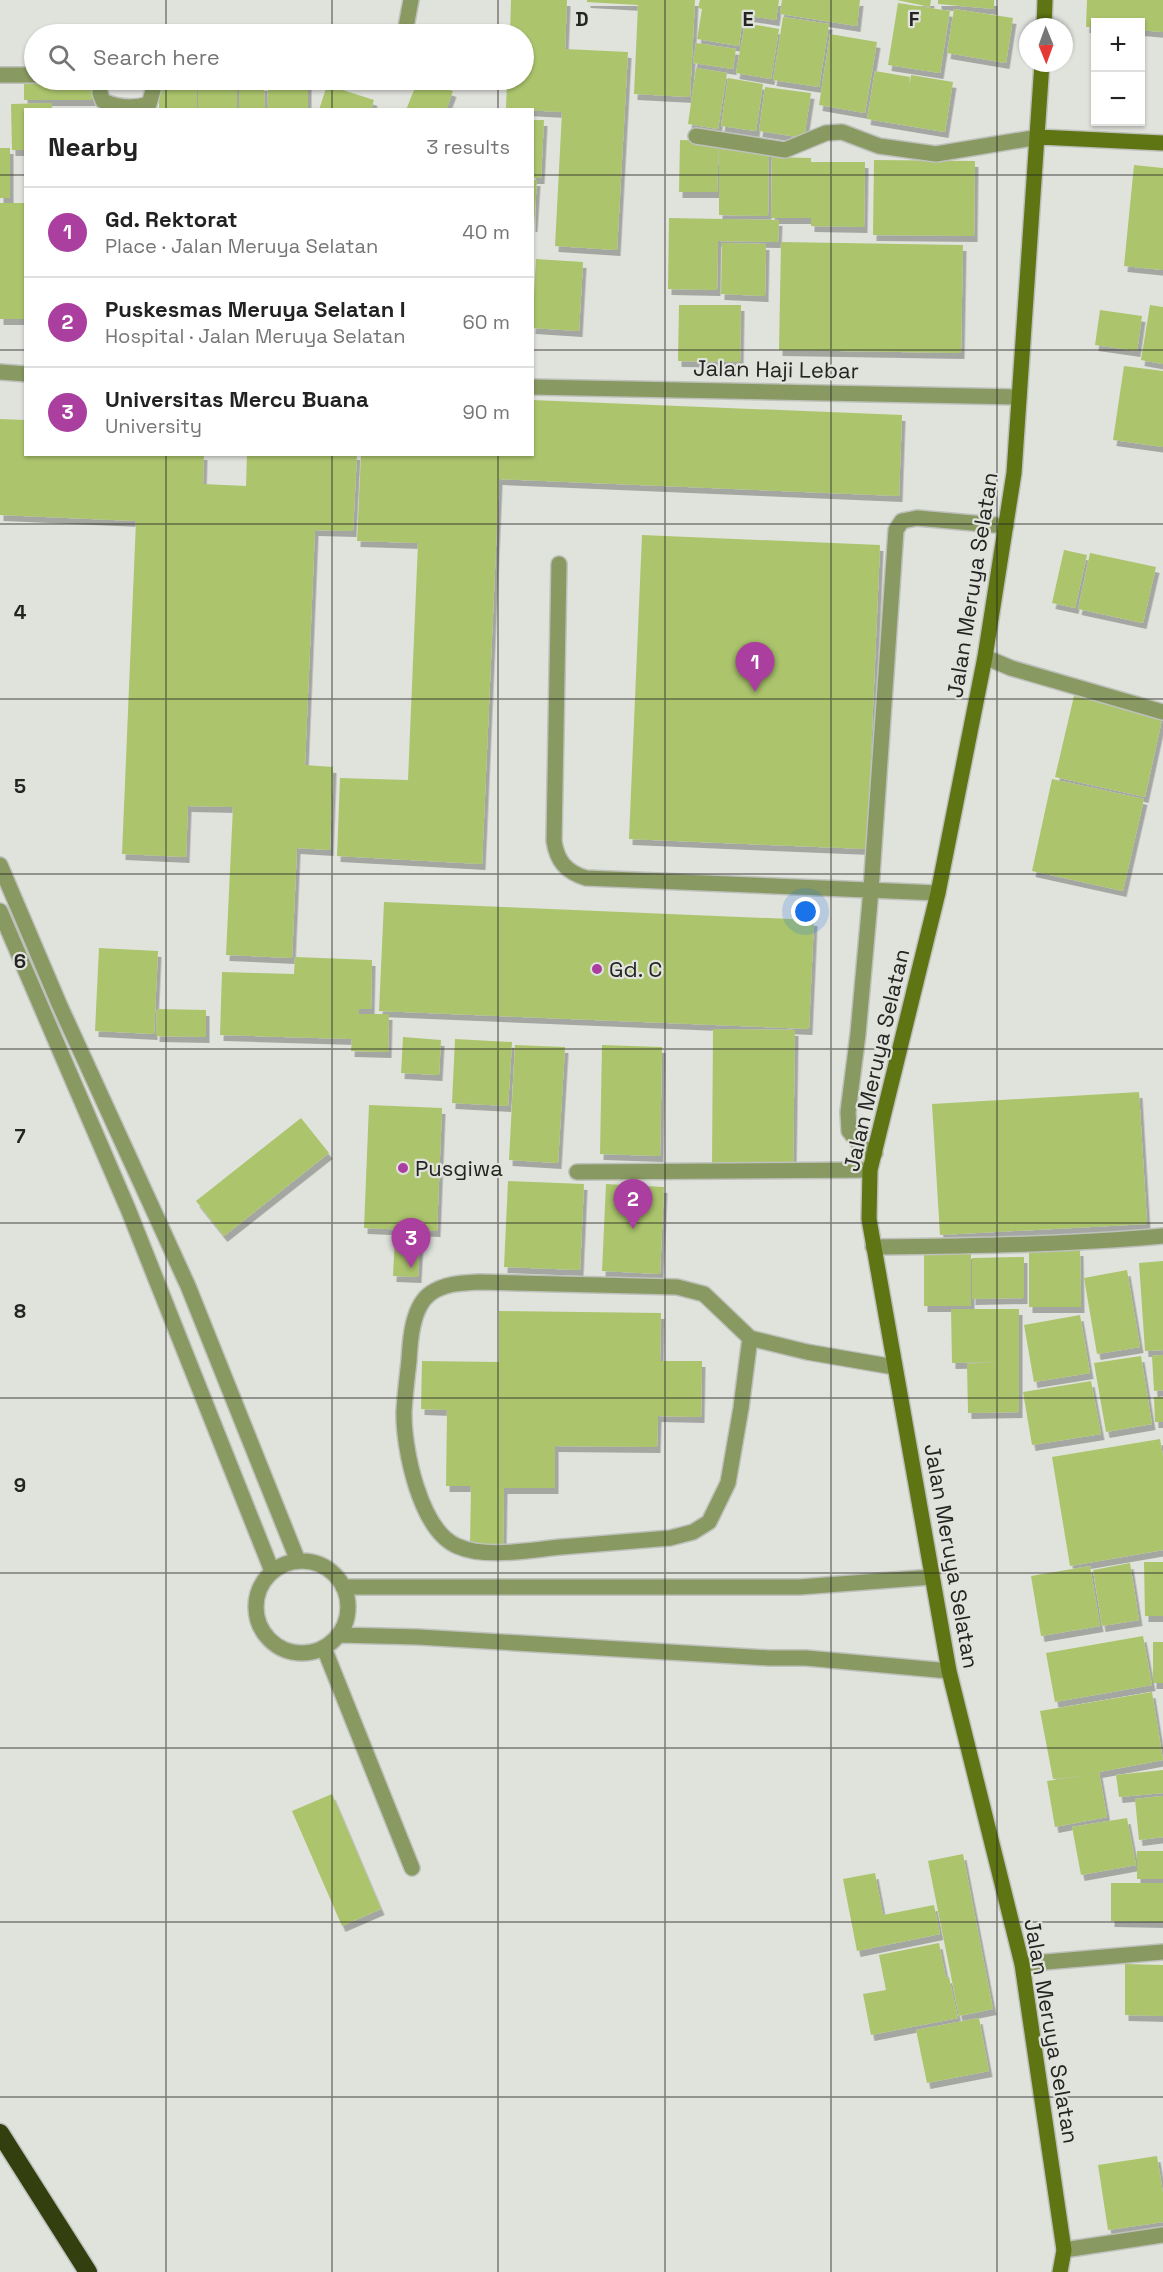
<!DOCTYPE html>
<html lang="en">
<head>
<meta charset="utf-8">
<style>
	:root { --surface:#fff; --page:#f2f2f2; --text:#222; --muted:#767676; --line:#e0e0e0; --accent:#ab3f9f }
	body { margin:0; font-family:"Space Grotesk",sans-serif; background:var(--page); color:var(--text) }
	.controls { position:absolute; right:18px; top:18px; display:grid; overflow:hidden; border-radius:0px; box-shadow:0 2px 4px #0004 }
	.controls button { width:54px; height:54px; display:grid; place-items:center; padding:0; border:0; border-bottom:2px solid var(--line); background:var(--surface); color:var(--text); font:30px sans-serif }
	.compass { position:absolute; left:1019px; top:18px; width:54px; height:54px; border-radius:50%; background:var(--surface); box-shadow:0 2px 4px #0004; rotate:179deg }
	.you { position:absolute; left:806px; top:912px; width:21px; height:21px; margin:-15px; border:4px solid #fff; border-radius:50%; background:#1a73e8; box-shadow:0 0 0 9px #1a73e833 }
	.badge { display:grid; place-items:center; width:39px; height:39px; border-radius:50%; background:var(--accent); color:#fff; font-size:20px; font-weight:700 }
	.pin { position:absolute; translate:-50% -50px; filter:drop-shadow(0 2px 3px #0008) }
	.pin::after { content:''; position:absolute; top:32px; width:21px; height:18px; background:inherit; clip-path:polygon(0 0,100% 0,50% 100%) }
	.list { margin:0; padding:0; list-style:none }
	h2 { display:flex; justify-content:space-between; align-items:center; height:78px; margin:0; padding:0 24px; font-size:26px }
	h2 small { font-size:20px; font-weight:400; color:var(--muted) }
	.list li { display:grid; grid-template-columns:39px 1fr auto; gap:18px; align-items:center; box-sizing:border-box; height:90px; padding:0 24px; border-top:2px solid var(--line) }
	.list b { display:block; font-size:22px; white-space:nowrap }
	.list p { margin:0; font-size:20px; white-space:nowrap; color:var(--muted) }
	.list em { font-size:20px; font-style:normal; color:var(--muted) }
	.icon { flex:none; width:33px; height:33px; fill:none; stroke:currentColor; stroke-width:2; stroke-linecap:round; stroke-linejoin:round }
	.map { position:relative; flex:none; width:1163px; height:2272px; overflow:hidden }
	.search { position:absolute; background:var(--surface); box-shadow:0 2px 4px #0004; left:24px; top:24px; width:510px; height:66px; display:flex; align-items:center; gap:15px; box-sizing:border-box; padding:0 21px; border-radius:33px; color:var(--muted); font-size:22px }
	.panel { position:absolute; background:var(--surface); box-shadow:0 2px 4px #0004; left:24px; top:108px; width:510px; height:348px; border-radius:0px }
	.map>svg:first-child { display:block }
	.building { fill:#acc56d; filter:url(#shadow) }
	.lines { fill:none; stroke-linecap:round; stroke-linejoin:round }
	.lane-casing { stroke:#bec0bb; stroke-width:18 }
	.street-casing { stroke:#bec0bb; stroke-width:18 }
	.secondary-casing { stroke:#bec0bb; stroke-width:18 }
	.highway-casing { stroke:#bec0bb; stroke-width:21 }
	.lane { stroke:#889961; stroke-width:15 }
	.street { stroke:#889961; stroke-width:15 }
	.secondary { stroke:#5f7513; stroke-width:15 }
	.highway { stroke:#333f0f; stroke-width:18 }
	.grid { fill:none; stroke:#242422; stroke-width:1.5; stroke-opacity:0.55 }
	.poi-dot { fill:#ab3f9f; stroke:#e0e2dc; stroke-width:2 }
	.labels { text-anchor:middle; stroke-width:4.5; stroke-linejoin:round; paint-order:stroke }
	.street-label { font-size:22px; fill:#242422; stroke:#e0e2dc }
	.poi-label { font-size:22px; fill:#242422; stroke:#e0e2dc; text-anchor:start }
	.grid-label { font-size:20px; text-anchor:middle; font-weight:bold; fill:#242422; stroke:#e0e2dc; stroke-width:4.5; stroke-linejoin:round; paint-order:stroke }
</style>
</head>
<body>
<div class="map">
<svg width="1163" height="2272" viewBox="0 0 1163 2272">
	<defs>
		<filter id="shadow"><feDropShadow dx="3.5" dy="6" stdDeviation="0" flood-color="#0004"/></filter>
	</defs>
	<rect width="100%" height="100%" fill="#e0e2dc"/>
	<path class="building" d="M511 0H567L565 49 628 52 617 250 555 246 562 112 506 109 507 80H524V34H510Z
		M587 0H695L690 97 634 94 638 5 587 2Z
		M700 0H779L776 20 743 15 739 46 697 39 702 9 698 8Z
		M782 0H860L857 26 780 14Z
		M897 0H931L930 7Z
		M938 0H994V9L938 4Z
		M1087 0H1163V32L1140 30V22H1096V27H1086Z
		M898 3 950 11 940 73 888 65Z
		M954 9 1013 18 1006 63 947 53Z
		M783 17 829 24 819 87 773 80Z
		M745 23 779 29 771 79 736 73Z
		M112 30 145 33V34H112Z
		M830 34 877 42 865 113 819 105Z
		M696 43 736 49 733 69 693 63Z
		M696 68 727 73 718 129 688 124Z
		M875 71 910 77 909 89 911 75 953 82 945 132 867 119Z
		M728 78 763 84 756 131 721 126Z
		M110 80H146V85Z
		M198 80H237V110H198Z
		M268 80H308V110H268Z
		M418 80 453 91 446 110H406Z
		M24 82H92V100H24Z
		M159 83H197V110H159Z
		M264 85 265 110H239V86Z
		M327 85 374 100 371 110H319Z
		M765 87 811 93 804 138 759 131Z
		M52 103V110H26V150H12L11 104Z
		M532 120H544L541 178H532Z
		M680 140 719 141 717 192H679Z
		M0 148H10V198H0Z
		M719 149 769 150 768 216 719 215Z
		M772 157 811 158V162H865L864 227 811 226V218H771Z
		M874 160 975 161 974 236 873 235Z
		M1134 165 1163 168V270L1124 266Z
		M532 180H537L534 226H532Z
		M0 203H26V319H0Z
		M669 218 779 220 778 242 718 241 717 290 668 289Z
		M781 242 963 245 961 353 779 350Z
		M722 243 766 244 765 296 721 294Z
		M536 259 583 262 579 331 532 328Z
		M679 305H741L740 362 678 361Z
		M1150 305 1163 307V364L1141 360Z
		M1100 310 1142 316 1137 351 1095 345Z
		M1124 366 1163 371V447L1113 440Z
		M532 400 902 415 899 496 499 479 482 864 337 856 340 778 408 780 418 543 357 541 361 454H532Z
		M0 419 26 420V454H204L203 484 246 486 247 454H357L353 531 315 530 305 765 333 767 330 850 297 848 292 958 226 955 233 807 188 806 186 857 122 854 136 521 0 515Z
		M642 535 880 545 867 849 629 839Z
		M1064 550 1087 555 1075 608 1052 603Z
		M1090 553 1156 567 1143 623 1078 609Z
		M1074 696 1163 715 1145 797 1055 777Z
		M1052 779 1144 799 1123 891 1032 871Z
		M384 902 814 920 809 1029 379 1011Z
		M99 948 158 951 154 1034 95 1031Z
		M295 957 372 960 371 1009H359V1014H389L388 1052 351 1051 352 1039 220 1035 222 972 294 974Z
		M157 1009 206 1010V1037L156 1036Z
		M713 1029 795 1030 793 1167 712 1165Z
		M403 1037 441 1040 439 1075 401 1073Z
		M455 1039 512 1042 508 1106 452 1103Z
		M515 1045 565 1047 558 1163 509 1160Z
		M602 1045 662 1047 660 1156 600 1154Z
		M1139 1092 1147 1224 940 1235 932 1104Z
		M369 1105 442 1108 437 1231 364 1228Z
		M301 1118 329 1153 224 1236 196 1201Z
		M508 1181 584 1184 580 1270 504 1267Z
		M606 1184 664 1187 660 1274 602 1271Z
		M395 1237 420 1238 418 1277 393 1276Z
		M1029 1250H1080L1081 1307H1029Z
		M971 1253V1306H924V1254Z
		M1024 1257V1298L972 1299V1258Z
		M1163 1261V1350L1145 1351 1139 1263Z
		M1127 1270 1140 1347 1097 1354 1084 1278Z
		M951 1309H1019V1412L968 1413 967 1364 998 1362 952 1363Z
		M499 1311 661 1313 660 1361H702L701 1417 658 1416 657 1447 555 1446V1488H504L503 1545H470L471 1486H446L447 1410 421 1409 422 1361 499 1362Z
		M1080 1315 1090 1373 1034 1382 1024 1325Z
		M1163 1355V1390L1154 1391 1152 1356Z
		M1141 1356 1152 1424 1106 1432 1094 1363Z
		M1091 1381 1101 1434 1032 1445 1023 1392Z
		M1154 1397H1163V1422H1155Z
		M1160 1439 1163 1456V1550L1070 1566 1052 1457Z
		M1144 1562H1163V1616H1145Z
		M1130 1563 1139 1620 1102 1626 1093 1570Z
		M1090 1566 1100 1626 1041 1636 1031 1576Z
		M1143 1636 1152 1685 1055 1702 1046 1653Z
		M1153 1642H1163V1683H1153Z
		M1152 1692 1163 1760 1099 1772 1107 1817 1055 1827 1047 1781 1080 1776 1053 1779 1040 1711Z
		M1163 1770V1793L1119 1797 1116 1775Z
		M332 1794 381 1909 342 1926 292 1811Z
		M1163 1796V1837L1139 1840 1135 1799Z
		M1127 1818 1136 1865 1081 1875 1072 1827Z
		M1137 1851H1163V1879H1137Z
		M963 1854 993 2009 959 2016 928 1861Z
		M875 1873 883 1915 934 1905 940 1934 857 1951 843 1879Z
		M1111 1883H1163V1922L1111 1921Z
		M939 1943 946 1978 949 1977 958 2018 871 2035 863 1994 886 1990 879 1955Z
		M1125 1964 1163 1965V2016L1125 2015Z
		M979 2018 989 2071 927 2083 916 2030Z
		M1157 2156 1163 2193V2222L1108 2230 1098 2165Z"/>
	<g class="lines">
		<g class="lane-casing">
			<path id="lane" d="M559 564 554 841C557 861 566 872 586 878L938 893
				M0 865 60 1006 188 1286 298 1561
				M0 911 128 1209 272 1571
				M875 1153 863 1148 849 1131 848 1112 858 1034 871 890 896 530 902 521 917 518 1006 526
				M577 1172 870 1170
				M750 1338 704 1294 677 1287 479 1282C462 1283 446 1283 431 1293 412 1306 410 1341 409 1361 407 1378 405 1394 404 1411 403 1448 420 1530 457 1546 486 1559 530 1550 561 1547 597 1544 634 1541 670 1538L693 1532 709 1522 728 1483 741 1408 750 1338 807 1352 894 1367
				M256 1607a46 46 0 1 1 92 0a46 46 0 1 1-92 0Z
				M343 1587H800L932 1577
				M339 1635 418 1637 769 1658H806L949 1671
				M324 1648 412 1868"/>
		</g>
		<g class="street-casing">
			<path id="street" d="M402 34 406 27 411 0
				M0 75H34
				M100 80V93L103 101C119 108 133 109 149 104L156 80
				M696 136 785 150 826 133 842 132 879 146 936 154 1039 137
				M0 372 26 374
				M532 387 1019 397
				M985 657 1011 668 1163 712
				M873 1247C970 1246 1066 1245 1163 1236
				M1022 1964 1163 1952
				M1064 2250 1163 2235"/>
		</g>
		<g class="secondary-casing">
			<path id="secondary" d="M1044 27 1045 0
				M1042 63 1014 473 985 657 938 893 870 1170 869 1219 949 1671 1022 1964 1064 2250 1060 2272
				M1039 137 1163 143"/>
		</g>
		<g class="highway-casing">
			<path id="highway" d="M0 2133 88 2272"/>
		</g>
		<use href="#lane" class="lane"/>
		<use href="#street" class="street"/>
		<use href="#secondary" class="secondary"/>
		<use href="#highway" class="highway"/>
	</g>
	<path class="grid" d="M166 0V34M332 0V34M498 0V34M665 0V2272M831 0V2272M997 0V2272M166 80V110M332 80V110M498 80V110M0 175H26M532 175H1163M0 350H26M532 350H1163M166 454V2272M332 454V2272M498 454V2272M0 524H1163M0 699H1163M0 874H1163M0 1049H1163M0 1223H1163M0 1398H1163M0 1573H1163M0 1748H1163M0 1922H1163M0 2097H1163"/>
	<g class="poi-dot">
		<circle cx="597" cy="969" r="6"/>
		<circle cx="403" cy="1168" r="6"/>
	</g>
	<g class="labels">
		<g class="street-label">
			<text transform="translate(776 369) rotate(1)" y="8">Jalan Haji Lebar</text>
			<text transform="translate(972 585) rotate(-81)" y="8">Jalan Meruya Selatan</text>
			<text transform="translate(876 1060) rotate(-77)" y="8">Jalan Meruya Selatan</text>
			<text transform="translate(952 1556) rotate(80)" y="8">Jalan Meruya Selatan</text>
			<text transform="translate(1052 2031) rotate(80)" y="8">Jalan Meruya Selatan</text>
		</g>
		<g class="poi-label">
			<text x="609" y="977">Gd. C</text>
			<text x="415" y="1176">Pusgiwa</text>
		</g>
	</g>
	<g class="grid-label">
		<text x="582" y="26">D</text>
		<text x="748" y="26">E</text>
		<text x="914" y="26">F</text>
		<text x="20" y="619">4</text>
		<text x="20" y="793">5</text>
		<text x="20" y="968">6</text>
		<text x="20" y="1143">7</text>
		<text x="20" y="1318">8</text>
		<text x="20" y="1492">9</text>
	</g>
</svg>
<div class="controls">
<button>+</button>
<button>−</button>
</div>
<svg class="compass" viewBox="-18 -18 36 36"><path d="M0-13l5 13h-10z" fill="#e53935"/><path d="M0 13l5-13h-10z" fill="#767676"/></svg>
<div class="you"></div>
<div class="pin badge" style="left:755px;top:692px">1</div>
<div class="pin badge" style="left:633px;top:1229px">2</div>
<div class="pin badge" style="left:411px;top:1268px">3</div>
<div class="search"><svg class="icon" aria-label="search" viewBox="0 0 24 24"><circle cx="10" cy="10" r="6"/><path d="M15 15l6 6"/></svg>Search here</div>
<section class="panel">
<h2>Nearby<small>3 results</small></h2>
<ul class="list">
<li><span class="badge">1</span><div><b>Gd. Rektorat</b><p>Place · Jalan Meruya Selatan</p></div><em>40 m</em></li>
<li><span class="badge">2</span><div><b>Puskesmas Meruya Selatan I</b><p>Hospital · Jalan Meruya Selatan</p></div><em>60 m</em></li>
<li><span class="badge">3</span><div><b>Universitas Mercu Buana</b><p>University</p></div><em>90 m</em></li>
</ul>
</section>
</div>
</body>
</html>
